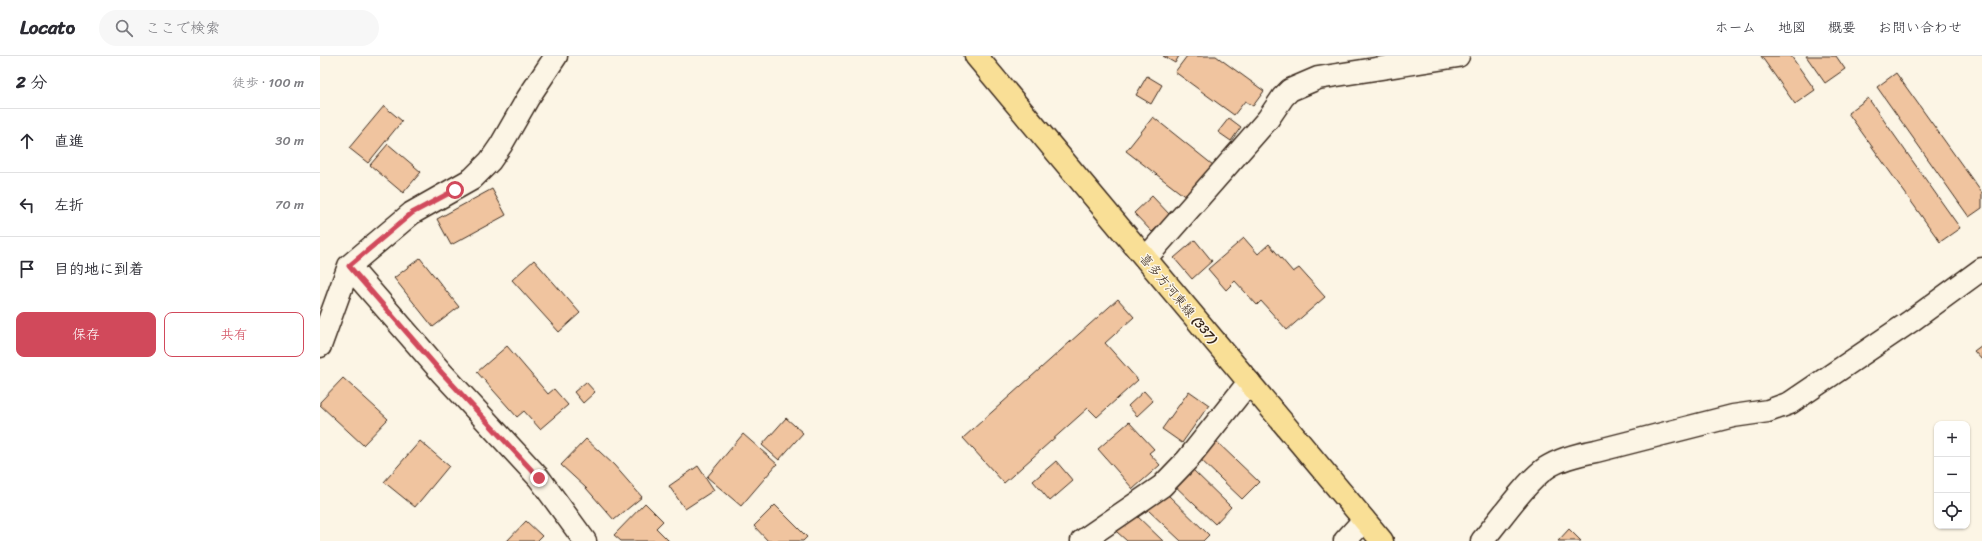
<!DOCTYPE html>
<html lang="ja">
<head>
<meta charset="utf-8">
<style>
	:root { --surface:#fff; --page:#f7f7f7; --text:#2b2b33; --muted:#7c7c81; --line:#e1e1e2; --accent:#d1495b }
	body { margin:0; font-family:Sriracha,"Klee One",sans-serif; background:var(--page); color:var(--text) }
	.controls { position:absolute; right:12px; bottom:12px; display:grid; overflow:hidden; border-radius:8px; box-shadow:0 1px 3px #0004 }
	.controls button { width:36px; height:36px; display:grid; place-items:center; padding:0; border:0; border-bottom:1px solid var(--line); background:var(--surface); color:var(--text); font:20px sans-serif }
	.stop { position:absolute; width:12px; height:12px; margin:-9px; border:3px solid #d1495b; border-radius:50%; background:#fff }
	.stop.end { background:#d1495b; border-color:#fff; box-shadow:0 1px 4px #0008 }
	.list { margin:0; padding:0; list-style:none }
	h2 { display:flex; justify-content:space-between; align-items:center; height:52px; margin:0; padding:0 16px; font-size:17px }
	h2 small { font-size:13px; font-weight:400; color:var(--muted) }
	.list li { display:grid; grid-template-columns:26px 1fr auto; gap:12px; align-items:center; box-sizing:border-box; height:64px; padding:0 16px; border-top:1px solid var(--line) }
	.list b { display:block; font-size:15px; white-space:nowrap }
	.list em { font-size:13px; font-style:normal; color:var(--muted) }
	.actions { display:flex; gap:8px; padding:12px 16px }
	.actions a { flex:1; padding:9px 0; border:1px solid var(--accent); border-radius:8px; text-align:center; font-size:14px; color:var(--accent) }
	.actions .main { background:var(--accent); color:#fff }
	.icon { flex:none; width:22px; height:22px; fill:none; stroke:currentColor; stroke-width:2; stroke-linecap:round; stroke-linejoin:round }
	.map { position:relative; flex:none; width:1662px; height:485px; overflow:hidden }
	header { display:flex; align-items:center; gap:24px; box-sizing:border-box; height:56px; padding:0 20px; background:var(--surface); border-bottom:1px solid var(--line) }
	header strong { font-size:19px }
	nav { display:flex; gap:22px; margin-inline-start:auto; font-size:14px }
	.search { width:280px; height:36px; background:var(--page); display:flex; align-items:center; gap:10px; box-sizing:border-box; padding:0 14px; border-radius:22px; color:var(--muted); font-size:15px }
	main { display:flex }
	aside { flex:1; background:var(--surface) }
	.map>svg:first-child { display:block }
	.building { fill:#f0c49f; stroke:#3b2a1e }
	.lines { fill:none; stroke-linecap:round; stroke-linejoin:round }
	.minor-casing { stroke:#3b2a1e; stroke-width:25 }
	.major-casing { stroke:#3b2a1e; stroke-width:25 }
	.minor { stroke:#fcf5e5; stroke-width:22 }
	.major { stroke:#f9df96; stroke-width:22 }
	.route { stroke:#d1495b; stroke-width:5 }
	.labels { text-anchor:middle; stroke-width:3; stroke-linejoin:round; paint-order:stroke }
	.street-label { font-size:13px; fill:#3b2a1e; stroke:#fcf5e5 }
</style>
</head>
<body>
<header>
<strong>Locato</strong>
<div class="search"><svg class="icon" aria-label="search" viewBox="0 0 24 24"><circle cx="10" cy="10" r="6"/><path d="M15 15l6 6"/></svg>ここで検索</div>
<nav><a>ホーム</a><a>地図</a><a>概要</a><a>お問い合わせ</a></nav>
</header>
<main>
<aside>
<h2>2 分<small>徒歩 · 100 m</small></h2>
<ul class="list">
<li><svg class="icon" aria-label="ahead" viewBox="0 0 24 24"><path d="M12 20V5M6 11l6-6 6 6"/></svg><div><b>直進</b></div><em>30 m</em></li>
<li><svg class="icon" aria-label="left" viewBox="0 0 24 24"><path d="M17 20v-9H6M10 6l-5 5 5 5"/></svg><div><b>左折</b></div><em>70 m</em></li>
<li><svg class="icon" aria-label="arrive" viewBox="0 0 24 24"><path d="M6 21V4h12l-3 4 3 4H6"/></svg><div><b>目的地に到着</b></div></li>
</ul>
<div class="actions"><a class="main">保存</a><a>共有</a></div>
</aside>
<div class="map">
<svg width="1662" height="485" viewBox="0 0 1662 485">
	<rect width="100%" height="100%" fill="#fcf5e5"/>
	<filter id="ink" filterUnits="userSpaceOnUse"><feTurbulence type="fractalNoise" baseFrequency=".025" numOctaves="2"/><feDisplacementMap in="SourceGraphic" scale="8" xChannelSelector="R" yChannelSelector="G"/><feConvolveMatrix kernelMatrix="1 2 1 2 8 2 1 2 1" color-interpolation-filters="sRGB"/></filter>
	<g filter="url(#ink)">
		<path class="building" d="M843 0H859L855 7Z
			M867 0H896L944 35 933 50 925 45 914 59 855 16Z
			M1441 0H1471L1495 34 1475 48Z
			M1486 0H1516L1525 13 1505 27Z
			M1576 17 1662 137V152L1649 161 1557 31Z
			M827 20 842 29 831 48 816 39Z
			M1548 42 1640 172 1620 186 1528 57Z
			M64 50 82 65 48 107 29 92Z
			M833 61 893 109 867 142 806 95Z
			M909 62 921 71 911 85 898 76Z
			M68 88 101 116 83 137 50 109Z
			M172 133 186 159 131 189 117 163Z
			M832 140 850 159 832 176 814 157Z
			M924 182 938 198 949 188 973 216 979 212 1005 241 967 274 941 245 937 249 915 225 906 234 888 213Z
			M875 184 892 205 872 223 854 202Z
			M100 202 139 251 113 271 74 222Z
			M214 204 260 257 239 276 192 224Z
			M798 243 814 261 785 287 818 324 777 361 768 352 684 427 643 382Z
			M1662 289V304L1654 295Z
			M187 290 228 338 234 333 248 349 220 373 204 355 197 361 157 316Z
			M23 322 68 363 43 389 0 349V346Z
			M266 326 275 336 263 347 254 336Z
			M824 335 833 345 817 360 808 350Z
			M869 335 889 349 862 387 842 373Z
			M466 362 483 377 459 404 442 389Z
			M809 366 834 393 829 397 840 409 813 433 778 393Z
			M423 378 457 408 421 450 387 421Z
			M266 383 294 409 322 441 294 464 266 432 241 409Z
			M895 384 939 426 922 443 879 402Z
			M100 385 129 410 95 451 64 426Z
			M736 405 753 425 730 445 713 425Z
			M378 410 394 434 365 453 349 430Z
			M870 411 911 451 895 468 853 428Z
			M845 436 889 479 883 485H861L828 454Z
			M325 447 343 465 336 472 349 485H301L294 479Z
			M455 449 487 481 483 485H448L434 470Z
			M815 458 843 485H807L797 476Z
			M206 465 222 480 217 485H187Z
			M1249 473 1261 485H1238Z"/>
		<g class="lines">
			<g class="minor-casing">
				<path id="minor" d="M826 202 948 63 963 41 970 34 998 22 1138 0
					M29 210 122 317 219 422 265 485
					M0 290 29 210 92 157 152 123 170 105 181 89 208 42 236 0
					M762 485 842 430 867 404 929 326
					M1025 485 1044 464
					M1162 485C1180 464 1205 427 1226 412 1241 402 1259 398 1276 395L1413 360 1448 355 1470 347 1591 265 1662 213"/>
			</g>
			<g class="major-casing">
				<path id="major" d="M656 0 1062 485"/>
			</g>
			<use href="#minor" class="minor"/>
			<use href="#major" class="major"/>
		</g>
	</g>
	<g class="lines" filter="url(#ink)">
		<path class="route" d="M135 134 92 157 29 210 122 317 219 422"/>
	</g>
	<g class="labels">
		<g class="street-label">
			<text transform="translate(859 242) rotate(50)" y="5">喜多方河東線 (337)</text>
		</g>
	</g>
</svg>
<div class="controls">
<button>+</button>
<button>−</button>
<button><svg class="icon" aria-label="locate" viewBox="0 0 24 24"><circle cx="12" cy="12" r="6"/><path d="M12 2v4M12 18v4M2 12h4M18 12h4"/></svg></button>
</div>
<div class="stop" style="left:135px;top:134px"></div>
<div class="stop end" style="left:219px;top:422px"></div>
</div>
</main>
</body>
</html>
